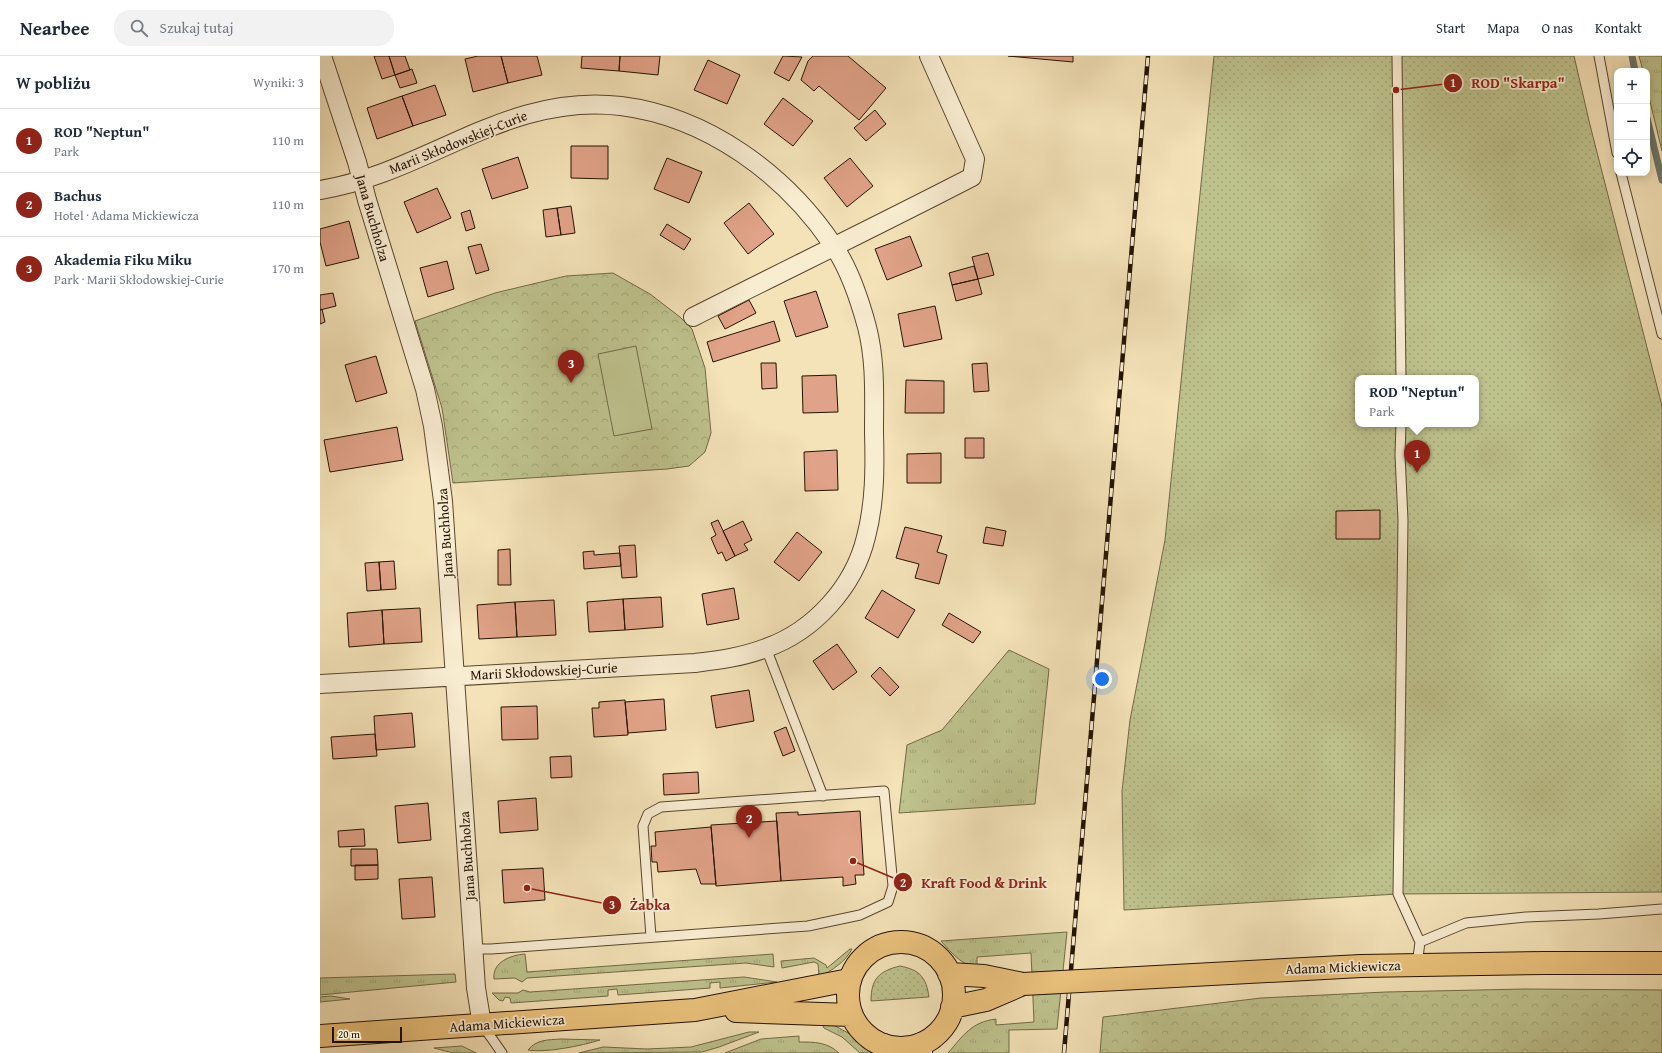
<!DOCTYPE html>
<html lang="pl">
<head>
<meta charset="utf-8">
<style>
	:root { --surface:#fff; --page:#f2f2f3; --text:#1f2937; --muted:#747a83; --line:#e0e1e3; --accent:#8f2418 }
	body { margin:0; font-family:"Gentium Book Plus",serif; background:var(--page); color:var(--text) }
	.controls { position:absolute; right:12px; top:12px; display:grid; overflow:hidden; border-radius:8px; box-shadow:0 2px 10px #0003 }
	.controls button { width:36px; height:36px; display:grid; place-items:center; padding:0; border:0; border-bottom:1px solid var(--line); background:var(--surface); color:var(--text); font:20px sans-serif }
	.scale { position:absolute; left:12px; bottom:10px; width:70px; box-sizing:border-box; padding-left:4px; border:2px solid #251300; border-top:0; font-size:11px; line-height:14px; white-space:nowrap; color:#251300; -webkit-text-stroke:3px #f8ecd1; paint-order:stroke }
	.you { position:absolute; left:782px; top:623px; width:14px; height:14px; margin:-10px; border:3px solid #fff; border-radius:50%; background:#1a73e8; box-shadow:0 0 0 6px #1a73e833 }
	.badge { display:grid; place-items:center; width:26px; height:26px; border-radius:50%; background:var(--accent); color:#fff; font-size:13px; font-weight:700 }
	.pin { position:absolute; translate:-50% -33px; filter:drop-shadow(0 1px 2px #0008) }
	.pin::after { content:''; position:absolute; top:21px; width:14px; height:12px; background:inherit; clip-path:polygon(0 0,100% 0,50% 100%) }
	.popup { position:absolute; left:1035px; top:319px; width:124px; height:52px; box-sizing:border-box; display:grid; place-content:center; border-radius:8px; background:var(--surface); filter:drop-shadow(0 1px 3px #0005); font-size:13px; white-space:nowrap; color:var(--muted) }
	.popup b { font-size:15px; color:var(--text) }
	.popup::after { content:''; position:absolute; left:50%; top:100%; margin-left:-8px; border:8px solid transparent; border-top-color:var(--surface) }
	.list { margin:0; padding:0; list-style:none }
	h2 { display:flex; justify-content:space-between; align-items:center; height:52px; margin:0; padding:0 16px; font-size:17px }
	h2 small { font-size:13px; font-weight:400; color:var(--muted) }
	.list li { display:grid; grid-template-columns:26px 1fr auto; gap:12px; align-items:center; box-sizing:border-box; height:64px; padding:0 16px; border-top:1px solid var(--line) }
	.list b { display:block; font-size:15px; white-space:nowrap }
	.list p { margin:0; font-size:13px; white-space:nowrap; color:var(--muted) }
	.list em { font-size:13px; font-style:normal; color:var(--muted) }
	.icon { flex:none; width:22px; height:22px; fill:none; stroke:currentColor; stroke-width:2; stroke-linecap:round; stroke-linejoin:round }
	.map { position:relative; flex:none; width:1342px; height:997px; overflow:hidden }
	header { display:flex; align-items:center; gap:24px; box-sizing:border-box; height:56px; padding:0 20px; background:var(--surface); border-bottom:1px solid var(--line) }
	header strong { font-size:19px }
	nav { display:flex; gap:22px; margin-inline-start:auto; font-size:14px }
	.search { width:280px; height:36px; background:var(--page); display:flex; align-items:center; gap:10px; box-sizing:border-box; padding:0 14px; border-radius:16px; color:var(--muted); font-size:15px }
	main { display:flex }
	aside { flex:1; background:var(--surface) }
	.map>svg:first-child { display:block }
	.grass { fill:url(#grass-tufts); stroke:#726a46 }
	.forest { fill:url(#forest-crowns); stroke:#726a46 }
	.garden { fill:url(#garden-dots); stroke:#726a46; fill-rule:evenodd }
	.pitch { fill:#bec28d; stroke:#726a46 }
	.lines { fill:none; stroke-linecap:round; stroke-linejoin:round }
	.stream { stroke:#6d786d; stroke-width:7 }
	.building { fill:#e0a288; stroke:#251300 }
	.service-casing { stroke:#59472e; stroke-width:11 }
	.minor-casing { stroke:#59472e; stroke-width:20 }
	.secondary-casing { stroke:#251300; stroke-width:24 }
	.primary-casing { stroke:#251300; stroke-width:24 }
	.service { stroke:#f8ecd1; stroke-width:9 }
	.minor { stroke:#f8ecd1; stroke-width:18 }
	.secondary { stroke:#f8ecd1; stroke-width:22 }
	.primary { stroke:#eac17c; stroke-width:22 }
	.rail-casing { stroke:#251300; stroke-width:4.5 }
	.rail { stroke:#f8ecd1; stroke-width:3; stroke-dasharray:9; stroke-linecap:butt }
	.primary-bridge-casing { stroke:#251300; stroke-width:24; stroke-linecap:butt }
	.primary-bridge { stroke:#eac17c; stroke-width:22 }
	.labels { text-anchor:middle; stroke-width:3.5; stroke-linejoin:round; paint-order:stroke }
	.street-label { font-size:14px; fill:#251300; stroke:#f8ecd1 }
	.leader { fill:none; stroke:#8f2418; stroke-width:1.5 }
	.callout-dot { fill:#8f2418; stroke:#f8ecd1; stroke-width:1.5 }
	.mark-label { font-size:12px; text-anchor:middle; font-weight:bold; fill:#fff }
	.callout-label { font-size:15px; text-anchor:middle; font-weight:bold; fill:#8f2418; stroke:#f8ecd1; stroke-width:3.5; stroke-linejoin:round; paint-order:stroke }
</style>
</head>
<body>
<header>
<strong>Nearbee</strong>
<div class="search"><svg class="icon" aria-label="search" viewBox="0 0 24 24"><circle cx="10" cy="10" r="6"/><path d="M15 15l6 6"/></svg>Szukaj tutaj</div>
<nav><a>Start</a><a>Mapa</a><a>O nas</a><a>Kontakt</a></nav>
</header>
<main>
<aside>
<h2>W pobliżu<small>Wyniki: 3</small></h2>
<ul class="list">
<li><span class="badge">1</span><div><b>ROD &quot;Neptun&quot;</b><p>Park</p></div><em>110 m</em></li>
<li><span class="badge">2</span><div><b>Bachus</b><p>Hotel · Adama Mickiewicza</p></div><em>110 m</em></li>
<li><span class="badge">3</span><div><b>Akademia Fiku Miku</b><p>Park · Marii Skłodowskiej-Curie</p></div><em>170 m</em></li>
</ul>
</aside>
<div class="map">
<svg width="1342" height="997" viewBox="0 0 1342 997">
	<defs>
		<pattern id="grass-tufts" width="24" height="20" patternUnits="userSpaceOnUse"><rect width="24" height="20" fill="#bec28d"/><path d="M3 7l-1-3M5 7V3M7 7l1-3M15 17l-1-3M17 17v-4M19 17l1-3" fill="none" stroke="#a3a678"/></pattern>
		<pattern id="forest-crowns" width="20" height="18" patternUnits="userSpaceOnUse"><rect width="20" height="18" fill="#bec28d"/><path d="M2 6a3 3 0 1 1 6 0M12 15a3 3 0 1 1 6 0" fill="none" stroke="#a3a678"/></pattern>
		<pattern id="garden-dots" width="8" height="8" patternUnits="userSpaceOnUse"><rect width="8" height="8" fill="#bec28d"/><path d="M2 2h.1M6 6h.1" fill="none" stroke="#a3a678" stroke-width="1.8" stroke-linecap="round"/></pattern>
	</defs>
	<rect width="100%" height="100%" fill="#f4e2b8"/>
	<filter id="stains"><feTurbulence type="fractalNoise" baseFrequency=".005" numOctaves="4"/><feColorMatrix values="0 0 0 0 .2 0 0 0 0 .09 0 0 0 0 .02 0 0 0 .5 -.17"/></filter>
	<radialGradient id="worn" r=".72"><stop offset=".6" stop-color="#630" stop-opacity="0"/><stop offset="1" stop-color="#630" stop-opacity=".3"/></radialGradient>
	<path class="grass" d="M1319 0H1342V95L1327 33V15H1323Z
		M689 594 729 613 715 748 579 757 587 689 622 674Z
		M747 876 737 973 689 974V997H628C643 980 651 966 676 963V969L714 966 711 897 657 901V912C640 908 632 897 621 885Z
		M530 893H532C526 905 511 916 499 920L498 908 494 906 462 912 461 905 494 902 506 909 507 912Z
		M205 898 207 916 453 898 454 911 426 907 207 922 202 926 195 922 174 923C172 906 191 899 205 898Z
		M135 918 136 926 0 939V922Z
		M424 921 457 926 400 932V926L390 927V932L298 939 297 933 288 934V940L191 947 190 942 185 941 183 945 179 944 172 937H198L203 934 210 936Z
		M11 940 30 943 0 946V941Z
		M508 966 530 978 551 997H540L522 981 504 972 502 968Z
		M429 976H439L399 991 382 996 259 997 283 991 327 993 371 991Z
		M479 980V986C495 986 507 986 519 997H405L441 983Z
		M241 983 280 984C261 990 226 997 208 994 217 983 228 984 241 983Z
		M142 990 156 997H133L114 992Z"/>
	<path class="forest" d="M293 217 330 238 360 261 372 273 385 312 391 377 385 396 369 410 347 413 133 427 122 352 95 265 175 237 246 220Z
		M1205 933 1342 934V997H780L783 961 941 942 1066 936Z"/>
	<path class="garden" d="M894 0H1254L1270 69 1342 350V836L1078 838 804 854 802 735 810 664 845 484ZM1038 322H1156V368H1038Z
		M580 910C600 914 606 921 609 941L551 945C551 923 559 915 580 910Z"/>
	<path class="pitch" d="M316 290 332 373 294 380 278 298Z"/>
	<g class="lines">
		<path class="stream" d="M1312 0 1315 15
			M1327 62 1342 124"/>
	</g>
	<path class="building" d="M54 0H69L75 19 62 23Z
		M69 0H85L90 14 75 19Z
		M158 0H181L188 27 153 36 145 3Z
		M181 0H217L222 19 188 27Z
		M262 0H300L299 15 261 12Z
		M300 0H340L338 19 299 15Z
		M463 0 482 1 469 25 454 17Z
		M493 0H528L566 32 539 64 499 30 494 35 481 24 488 5Z
		M688 0H753V6Z
		M388 4 420 19 407 48 374 34Z
		M92 13 97 27 80 32 75 19Z
		M115 29 126 59 93 70 82 40Z
		M82 40 93 70 57 83 47 52Z
		M463 42 493 65 473 90 444 68Z
		M555 54 566 68 546 85 534 72Z
		M251 90H288V123L251 122Z
		M198 101 208 132 172 143 162 113Z
		M347 102 382 116 369 147 334 133Z
		M530 102 553 130 527 151 504 122Z
		M117 132 131 162 97 177 84 146Z
		M429 147 454 178 428 198 404 167Z
		M251 150 255 177 241 179 237 152Z
		M237 152 241 179 226 181 223 154Z
		M150 154 155 172 146 175 141 157Z
		M29 165 39 202 6 210 0 186V173Z
		M347 168 371 183 364 194 340 179Z
		M590 180 602 210 567 224 555 193Z
		M161 188 169 214 156 218 148 191Z
		M668 197 674 219 658 223 652 201Z
		M127 205 134 233 108 241 100 212Z
		M654 210 658 223 632 229 629 217Z
		M658 223 662 238 636 245 632 229Z
		M496 235 508 271 476 281 464 245Z
		M13 237 16 250 0 254V239Z
		M429 244 436 257 405 273 398 260Z
		M615 250 622 283 584 291 578 258Z
		M2 253 5 266 0 268V254Z
		M454 265 460 285 393 306 387 286Z
		M56 300 67 337 36 346 25 309Z
		M441 307H456L457 332 442 333Z
		M667 307 669 335 654 336 652 308Z
		M516 319 518 356 483 357 482 320Z
		M586 324 624 325V357H585Z
		M77 371 83 404 10 416 4 384Z
		M645 382H664V402H645Z
		M517 394 518 434 485 435 484 396Z
		M621 397V427H587V398Z
		M1060 454V483H1016V455Z
		M398 464 415 500 406 505 402 496 398 498 391 482 396 479 391 467Z
		M423 465 432 484 424 488 428 494 415 500 403 475Z
		M585 471 622 480 617 496 627 499 619 528 595 522 599 508 576 502Z
		M666 471 686 475 683 490 663 487Z
		M477 476 502 496 479 525 454 506Z
		M315 489 317 521 302 522 299 490Z
		M190 493 191 529H178V494Z
		M274 495V499L300 497 301 510 264 513 263 496Z
		M74 505 76 533 61 534 59 506Z
		M59 506 61 534 47 535 45 507Z
		M414 532 419 563 387 569 382 538Z
		M562 534 595 554 578 582 545 562Z
		M341 541 343 571 305 574 303 543Z
		M303 543 305 574 269 576 267 546Z
		M234 544 236 579 197 581 195 546Z
		M195 546 197 581 159 583 157 549Z
		M100 552 102 586 64 588 62 554Z
		M62 554 64 588 29 591 27 557Z
		M629 557 661 576 653 587 622 569Z
		M517 588 537 616 513 634 493 605Z
		M560 611 579 631 570 640 551 620Z
		M429 634 434 665 396 672 391 640Z
		M344 643 346 674 308 677 305 646Z
		M305 644 308 679 274 681 272 652H279V646Z
		M217 650 218 683 182 684 181 651Z
		M92 657 95 691 56 694 54 660Z
		M466 671 475 695 463 700 454 676Z
		M55 678 57 700 13 703 11 681Z
		M251 700 252 721 231 722 230 701Z
		M378 716 379 737 344 739 343 718Z
		M216 742 218 774 180 777 178 745Z
		M108 747 111 784 78 787 75 750Z
		M540 755 544 819H535L536 828 523 830V821L461 825 456 757 478 756V759Z
		M457 765 461 825 396 830 391 769Z
		M391 771 396 828H381L376 813 338 816 337 806H332L331 790H336L335 776Z
		M44 773 45 790 19 791 18 775Z
		M31 793H57L58 809 31 810Z
		M35 809H58V823L35 824Z
		M223 812 225 844 184 847 182 814Z
		M112 821 115 861 82 863 79 823Z"/>
	<g class="lines">
		<g class="service-casing">
			<path id="service" d="M1077 0 1081 322
				M1279 0 1297 97
				M1301 117 1342 278
				M1081 368 1080 399 1083 464 1078 838 1100 886
				M446 592 503 740
				M154 893H171L488 870 540 859 568 846 573 830 564 735 341 751 328 758 323 770 331 881
				M1097 909 1100 886 1146 867 1206 861 1279 858 1342 853
				M163 970 182 997"/>
		</g>
		<g class="minor-casing">
			<path id="minor" d="M2 0 37 106 47 144 105 333 113 370 123 445 156 932 162 969
				M0 134C107 117 187 36 301 50 388 61 465 118 513 189 529 212 540 245 547 271 556 306 554 341 554 376 555 412 555 447 546 481 534 531 494 575 446 592 423 601 399 604 375 607L0 628
				M373 261C466 214 559 169 652 121L655 103 609 0"/>
		</g>
		<g class="secondary-casing">
			<path id="secondary" d="M601 988V997
				M564 989 566 997"/>
		</g>
		<g class="primary-casing">
			<path id="primary" d="M528 939a53 53 0 1 1 106 0a53 53 0 1 1-106 0Z
				M629 918 664 920 703 928
				M799 923 1041 910 1225 907H1342
				M632 951 666 944 703 928
				M416 955 531 959
				M0 980 375 954 529 924"/>
		</g>
		<use href="#service" class="service"/>
		<use href="#minor" class="minor"/>
		<use href="#secondary" class="secondary"/>
		<use href="#primary" class="primary"/>
		<g class="rail-casing">
			<path id="rail" d="M744 997 828 0"/>
		</g>
		<use href="#rail" class="rail"/>
		<g class="primary-bridge-casing">
			<path id="primary-bridge" d="M703 928 799 923"/>
		</g>
		<use href="#primary-bridge" class="primary-bridge"/>
	</g>
	<g class="labels">
		<g class="street-label">
			<text transform="translate(138 86) rotate(-22)" y="5">Marii Skłodowskiej-Curie</text>
			<text transform="translate(53 162) rotate(74)" y="5">Jana Buchholza</text>
			<text transform="translate(125 477) rotate(-94)" y="5">Jana Buchholza</text>
			<text transform="translate(224 615) rotate(-3)" y="5">Marii Skłodowskiej-Curie</text>
			<text transform="translate(147 800) rotate(-94)" y="5">Jana Buchholza</text>
			<text transform="translate(1023 911) rotate(-2)" y="5">Adama Mickiewicza</text>
			<text transform="translate(187 967) rotate(-4)" y="5">Adama Mickiewicza</text>
		</g>
	</g>
	<path class="leader" d="M1076 34L1133 27M533 805L583 826M207 832L292 849"/>
	<g class="callout-dot">
		<circle cx="1076" cy="34" r="4"/>
		<circle cx="533" cy="805" r="4"/>
		<circle cx="207" cy="832" r="4"/>
		<circle cx="1133" cy="27" r="10"/>
		<circle cx="583" cy="826" r="10"/>
		<circle cx="292" cy="849" r="10"/>
	</g>
	<g class="mark-label">
		<text x="1133" y="31">1</text>
		<text x="583" y="831">2</text>
		<text x="292" y="853">3</text>
	</g>
	<g class="callout-label">
		<text x="1198" y="32">ROD "Skarpa"</text>
		<text x="664" y="832">Kraft Food &amp; Drink</text>
		<text x="330" y="854">Żabka</text>
	</g>
	<rect width="100%" height="100%" filter="url(#stains)"/>
	<rect width="100%" height="100%" fill="url(#worn)"/>
</svg>
<div class="controls">
<button>+</button>
<button>−</button>
<button><svg class="icon" aria-label="locate" viewBox="0 0 24 24"><circle cx="12" cy="12" r="6"/><path d="M12 2v4M12 18v4M2 12h4M18 12h4"/></svg></button>
</div>
<div class="scale">20 m</div>
<div class="you"></div>
<div class="pin badge" style="left:1097px;top:417px">1</div>
<div class="popup"><b>ROD &quot;Neptun&quot;</b>Park</div>
<div class="pin badge" style="left:429px;top:782px">2</div>
<div class="pin badge" style="left:251px;top:327px">3</div>
</div>
</main>
</body>
</html>
